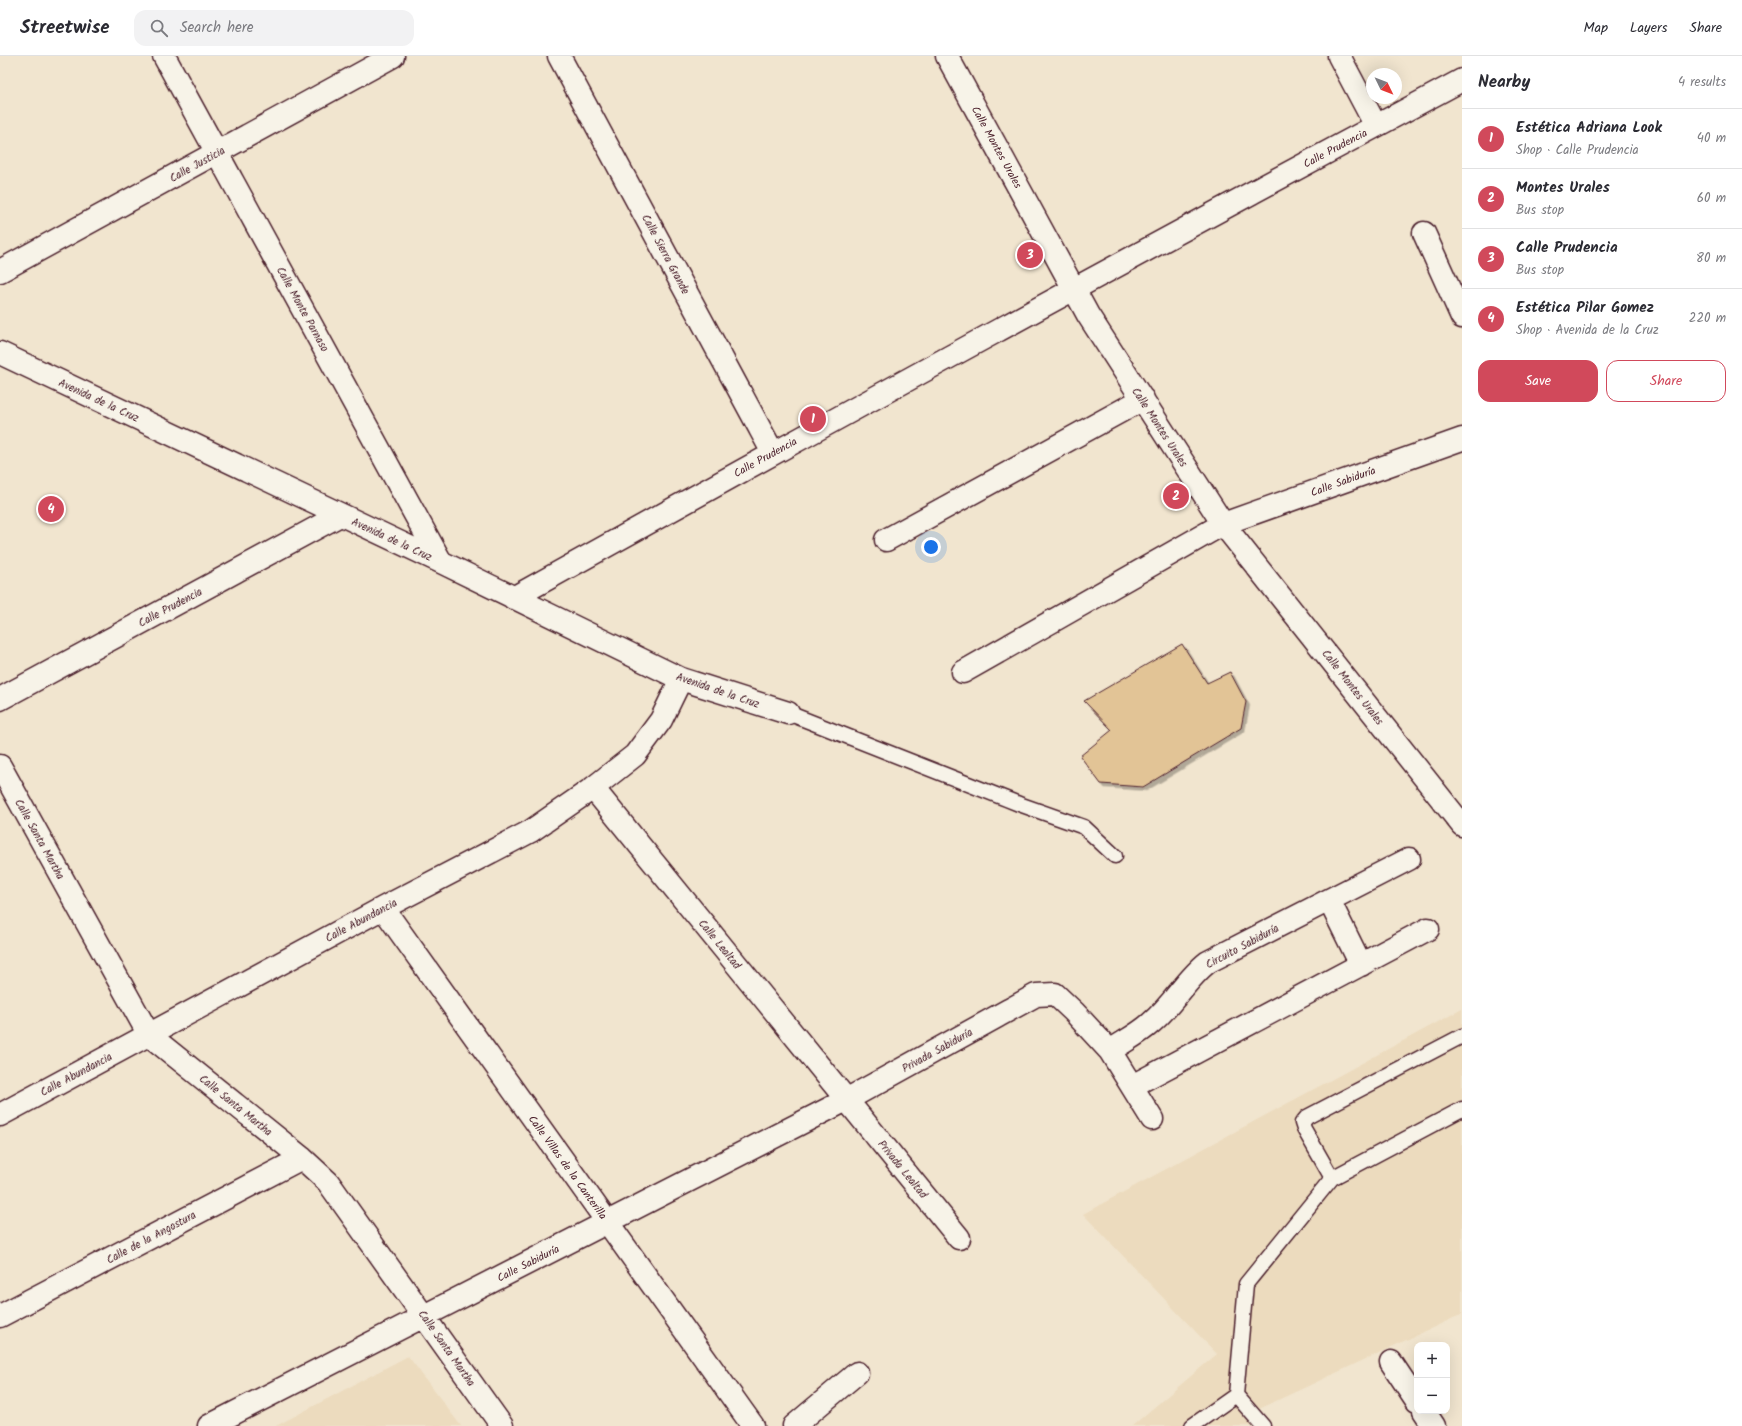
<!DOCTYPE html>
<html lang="en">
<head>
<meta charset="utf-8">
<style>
	:root { --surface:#fff; --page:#f2f2f3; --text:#2b2b33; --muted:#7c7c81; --line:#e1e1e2; --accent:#d1495b }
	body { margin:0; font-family:Kalam,sans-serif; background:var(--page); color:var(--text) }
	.controls { position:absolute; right:12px; bottom:12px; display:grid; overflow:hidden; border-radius:8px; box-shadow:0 4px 16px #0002 }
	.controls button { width:36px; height:36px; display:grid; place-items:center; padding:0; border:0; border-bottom:1px solid var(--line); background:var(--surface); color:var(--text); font:20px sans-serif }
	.compass { position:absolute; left:1366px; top:12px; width:36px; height:36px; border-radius:50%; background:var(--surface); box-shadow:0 4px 16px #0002; rotate:133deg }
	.you { position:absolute; left:931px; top:491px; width:14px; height:14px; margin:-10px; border:3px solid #fff; border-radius:50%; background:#1a73e8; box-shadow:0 0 0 6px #1a73e833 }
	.badge { display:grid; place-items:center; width:26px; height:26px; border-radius:50%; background:var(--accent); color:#fff; font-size:13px; font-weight:700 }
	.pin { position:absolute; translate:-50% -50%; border:2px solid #fff; box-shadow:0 1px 4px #0006 }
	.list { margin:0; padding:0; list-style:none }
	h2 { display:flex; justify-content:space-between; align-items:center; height:52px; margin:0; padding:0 16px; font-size:17px }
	h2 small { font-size:13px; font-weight:400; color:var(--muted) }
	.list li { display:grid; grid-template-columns:26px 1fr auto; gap:12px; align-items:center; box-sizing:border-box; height:60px; padding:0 16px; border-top:1px solid var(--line) }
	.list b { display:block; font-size:15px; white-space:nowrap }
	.list p { margin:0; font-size:13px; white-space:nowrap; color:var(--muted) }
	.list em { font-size:13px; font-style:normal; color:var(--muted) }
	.actions { display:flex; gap:8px; padding:12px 16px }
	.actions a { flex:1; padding:9px 0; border:1px solid var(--accent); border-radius:12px; text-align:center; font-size:14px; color:var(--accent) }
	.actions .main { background:var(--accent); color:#fff }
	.icon { flex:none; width:22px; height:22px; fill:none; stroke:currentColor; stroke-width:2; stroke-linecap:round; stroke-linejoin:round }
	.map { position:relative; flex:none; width:1462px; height:1370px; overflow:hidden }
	header { display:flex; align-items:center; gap:24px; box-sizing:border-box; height:56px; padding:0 20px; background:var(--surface); border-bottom:1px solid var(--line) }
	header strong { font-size:19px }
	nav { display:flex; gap:22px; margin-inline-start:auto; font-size:14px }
	.search { width:280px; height:36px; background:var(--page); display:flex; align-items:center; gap:10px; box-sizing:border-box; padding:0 14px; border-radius:12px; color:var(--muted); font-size:15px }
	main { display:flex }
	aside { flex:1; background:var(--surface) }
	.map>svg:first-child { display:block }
	.built { fill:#ecdbbe }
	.building { fill:#e2c496; stroke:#4a1f2b; filter:url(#shadow) }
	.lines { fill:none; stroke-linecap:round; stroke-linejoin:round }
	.lane-casing { stroke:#4a1f2b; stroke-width:17 }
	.street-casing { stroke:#4a1f2b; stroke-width:25 }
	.secondary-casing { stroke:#4a1f2b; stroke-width:25 }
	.lane { stroke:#f7f3e8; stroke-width:14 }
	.street { stroke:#f7f3e8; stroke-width:22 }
	.secondary { stroke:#f7f3e8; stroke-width:22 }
	.labels { text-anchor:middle; stroke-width:4; stroke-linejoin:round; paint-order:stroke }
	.street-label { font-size:11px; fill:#4a1f2b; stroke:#f7f3e8 }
</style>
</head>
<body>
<header>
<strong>Streetwise</strong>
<div class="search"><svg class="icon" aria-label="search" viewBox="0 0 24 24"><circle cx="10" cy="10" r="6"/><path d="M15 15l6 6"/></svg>Search here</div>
<nav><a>Map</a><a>Layers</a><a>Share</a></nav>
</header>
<main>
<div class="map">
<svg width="1462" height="1370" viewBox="0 0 1462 1370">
	<defs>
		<filter id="shadow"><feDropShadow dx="3.5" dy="3.5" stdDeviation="0" flood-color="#0004"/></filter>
	</defs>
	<rect width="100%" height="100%" fill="#f1e5cf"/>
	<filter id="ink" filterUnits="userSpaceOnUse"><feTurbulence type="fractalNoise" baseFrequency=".025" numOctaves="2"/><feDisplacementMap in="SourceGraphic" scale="8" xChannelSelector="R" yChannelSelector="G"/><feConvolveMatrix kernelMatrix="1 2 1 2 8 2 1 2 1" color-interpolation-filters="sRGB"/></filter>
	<g filter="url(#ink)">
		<path class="built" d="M1462 953V1258L1259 1353 1272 1370H1132L1217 1298 1083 1158Z
			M408 1300 461 1370H276Z"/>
		<path class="building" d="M1182 588 1207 627 1230 616 1246 646 1241 672 1143 731 1101 728 1080 700 1112 674 1084 645Z"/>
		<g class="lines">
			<g class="lane-casing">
				<path id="lane" d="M788 657 1019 748 1084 771 1115 800
					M1332 1122 1304 1073 1302 1067 1307 1061 1462 980
					M1192 1370 1236 1339
					M1263 1370 1236 1339 1246 1228 1332 1122 1462 1053"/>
			</g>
			<g class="street-casing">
				<path id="street" d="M164 0 441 506
					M559 0 773 397
					M947 0 1088 259 1223 468 1462 769
					M1339 0 1376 70
					M1424 177 1462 261
					M0 297 441 506 681 623 788 657
					M886 484 1143 343
					M513 542C828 366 1144 194 1462 24
					M963 616 1223 468 1462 383
					M0 643 340 459
					M0 710 149 979 302 1102 328 1126 502 1370
					M593 732 959 1182
					M1329 844 1361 909
					M383 852 753 1370
					M1110 995C1123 986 1139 978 1151 967 1173 949 1186 923 1208 906L1409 803
					M1132 1030 1428 873
					M0 1059 383 852 531 775 593 732 635 699 661 664 681 623
					M0 1260 302 1102
					M1391 1306 1417 1345
					M1424 1355 1434 1370
					M209 1370 846 1044 1036 939 1055 938 1074 956 1110 995 1152 1063
					M794 1370 857 1317"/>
			</g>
			<g class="secondary-casing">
				<path id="secondary" d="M0 215 393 0"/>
			</g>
			<use href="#lane" class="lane"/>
			<use href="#street" class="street"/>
			<use href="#secondary" class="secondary"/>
		</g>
	</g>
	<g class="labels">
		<g class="street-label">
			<text transform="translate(997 91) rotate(61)" y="4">Calle Montes Urales</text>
			<text transform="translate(1335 92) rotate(-28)" y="4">Calle Prudencia</text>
			<text transform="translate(197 108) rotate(-29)" y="4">Calle Justicia</text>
			<text transform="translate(666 198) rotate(62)" y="4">Calle Sierra Grande</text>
			<text transform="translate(303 253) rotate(61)" y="4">Calle Monte Parnaso</text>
			<text transform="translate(99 344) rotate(25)" y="4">Avenida de la Cruz</text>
			<text transform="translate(1160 371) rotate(57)" y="4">Calle Montes Urales</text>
			<text transform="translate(765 401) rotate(-29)" y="4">Calle Prudencia</text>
			<text transform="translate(1343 425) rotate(-20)" y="4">Calle Sabiduría</text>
			<text transform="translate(392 483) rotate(25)" y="4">Avenida de la Cruz</text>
			<text transform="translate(170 551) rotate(-28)" y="4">Calle Prudencia</text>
			<text transform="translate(1353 631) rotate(52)" y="4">Calle Montes Urales</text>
			<text transform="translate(718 634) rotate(19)" y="4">Avenida de la Cruz</text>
			<text transform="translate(40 783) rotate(61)" y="4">Calle Santa Martha</text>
			<text transform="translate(361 864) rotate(-28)" y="4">Calle Abundancia</text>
			<text transform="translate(720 888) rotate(51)" y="4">Calle Lealtad</text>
			<text transform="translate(1242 890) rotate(-28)" y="4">Circuito Sabiduría</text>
			<text transform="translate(937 994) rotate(-29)" y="4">Privada Sabiduría</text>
			<text transform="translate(76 1018) rotate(-28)" y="4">Calle Abundancia</text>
			<text transform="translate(236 1049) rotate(39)" y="4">Calle Santa Martha</text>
			<text transform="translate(568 1111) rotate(54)" y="4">Calle Villas de la Canterilla</text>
			<text transform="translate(903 1113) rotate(51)" y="4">Privada Lealtad</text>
			<text transform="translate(151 1181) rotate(-28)" y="4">Calle de la Angostura</text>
			<text transform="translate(528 1207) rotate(-27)" y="4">Calle Sabiduría</text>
			<text transform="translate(447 1292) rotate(55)" y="4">Calle Santa Martha</text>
		</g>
	</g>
</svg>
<div class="controls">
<button>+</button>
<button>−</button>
</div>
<svg class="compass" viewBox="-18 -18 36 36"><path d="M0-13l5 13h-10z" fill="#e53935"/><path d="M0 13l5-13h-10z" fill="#7c7c81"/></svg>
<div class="you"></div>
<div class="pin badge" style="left:813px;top:363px">1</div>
<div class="pin badge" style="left:1176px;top:440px">2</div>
<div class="pin badge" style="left:1030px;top:199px">3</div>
<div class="pin badge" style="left:51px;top:453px">4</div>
</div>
<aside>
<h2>Nearby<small>4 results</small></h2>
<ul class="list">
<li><span class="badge">1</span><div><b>Estética Adriana Look</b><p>Shop · Calle Prudencia</p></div><em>40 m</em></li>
<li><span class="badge">2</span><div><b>Montes Urales</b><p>Bus stop</p></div><em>60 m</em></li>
<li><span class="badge">3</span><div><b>Calle Prudencia</b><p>Bus stop</p></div><em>80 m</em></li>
<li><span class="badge">4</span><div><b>Estética Pilar Gomez</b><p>Shop · Avenida de la Cruz</p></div><em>220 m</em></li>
</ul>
<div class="actions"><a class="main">Save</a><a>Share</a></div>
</aside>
</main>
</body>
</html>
